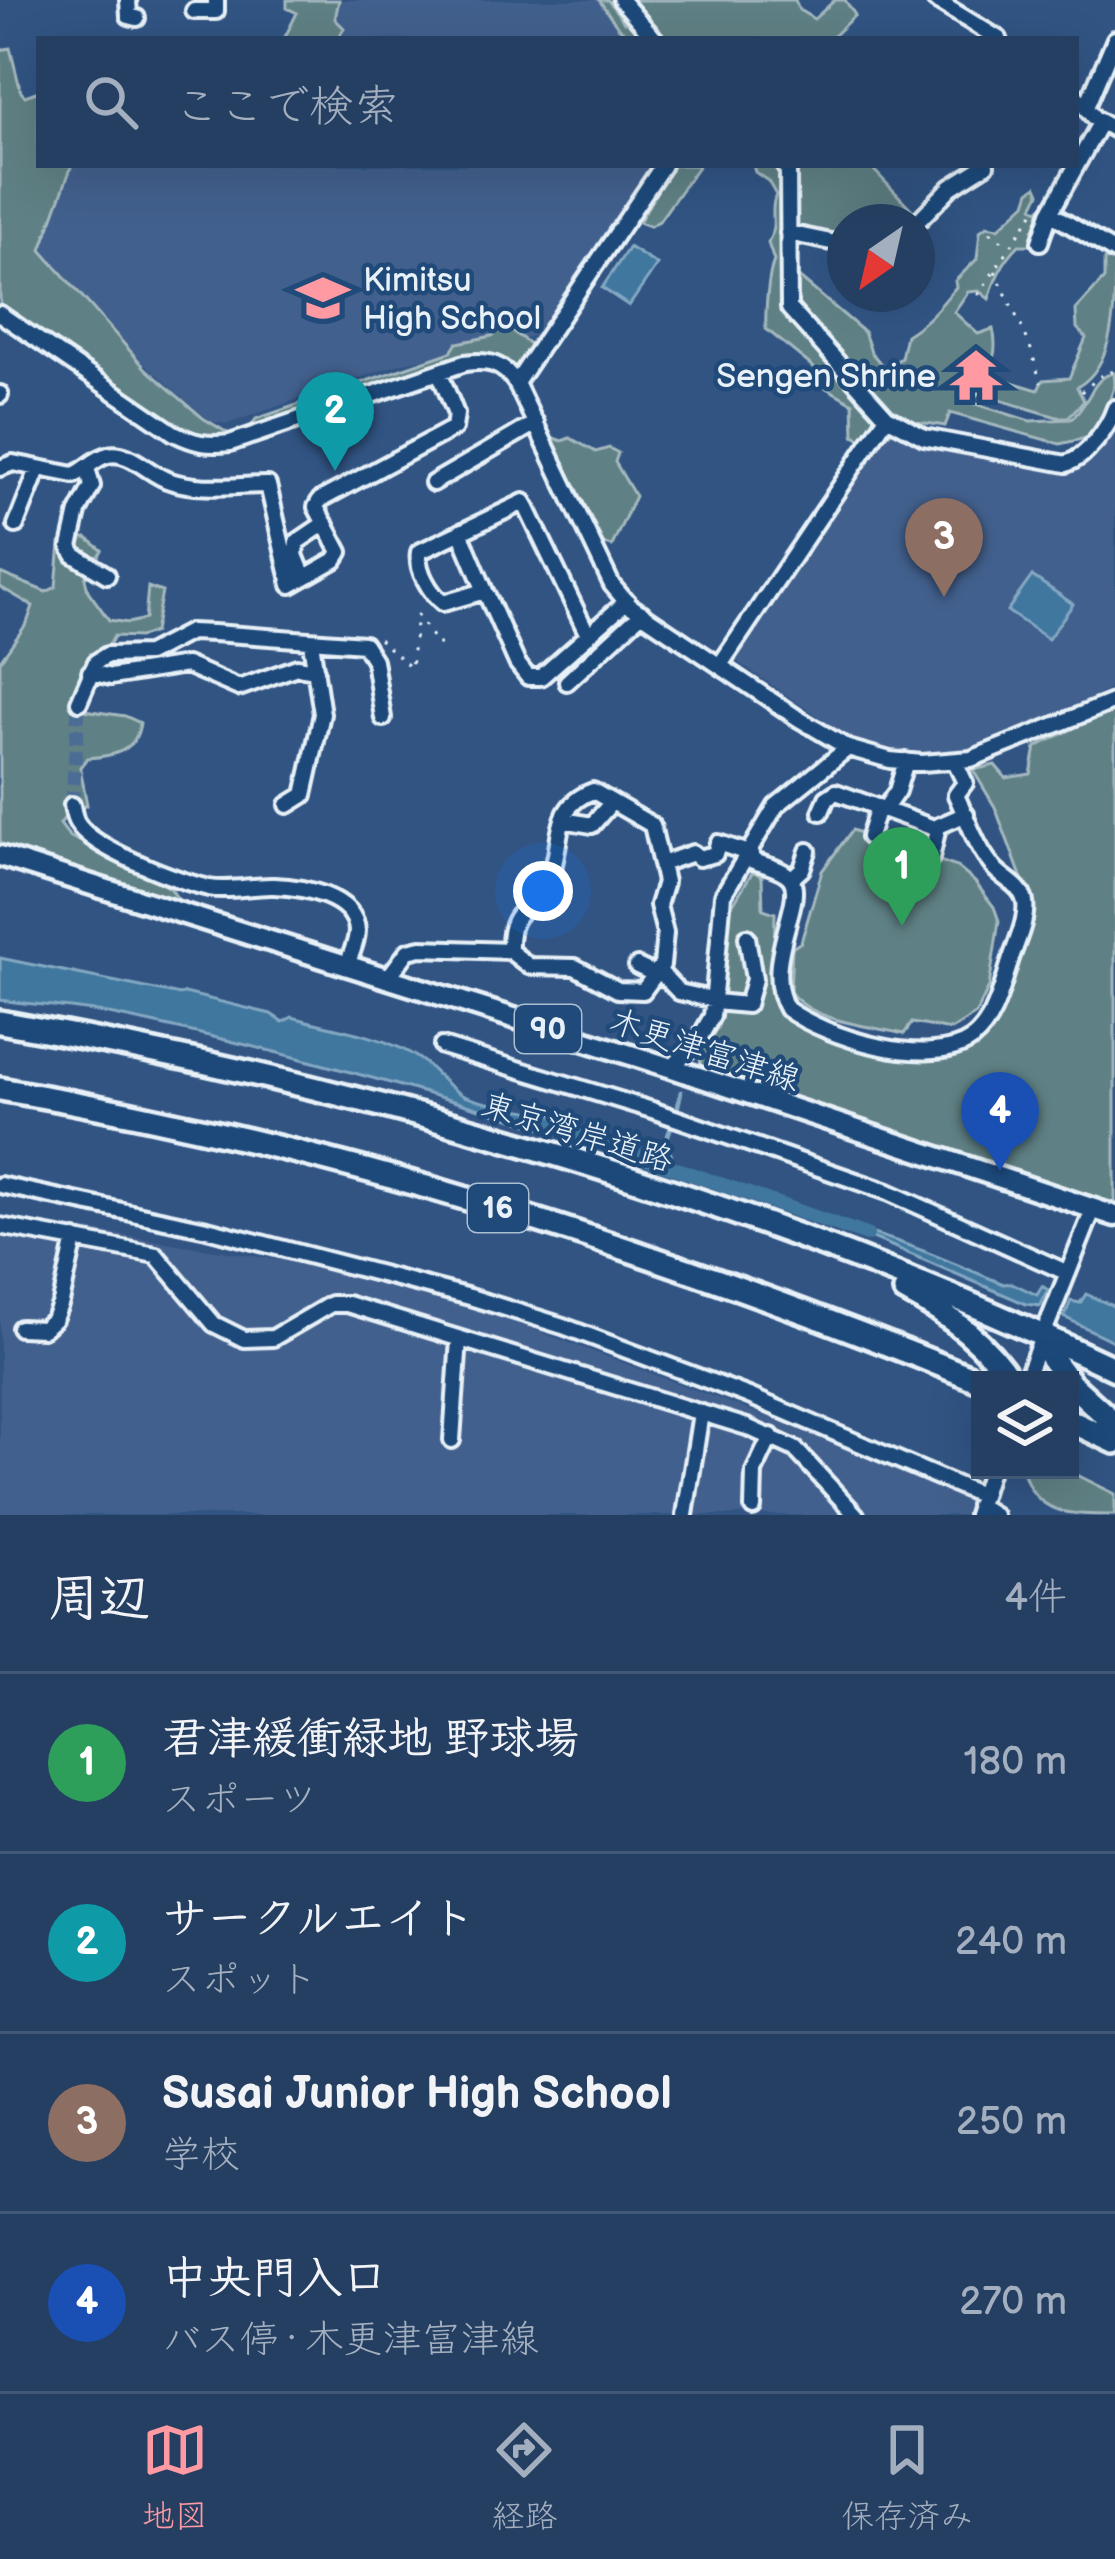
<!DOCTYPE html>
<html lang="ja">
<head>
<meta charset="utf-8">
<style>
	:root { --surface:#253f62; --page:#314a6b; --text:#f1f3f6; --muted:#a3afbe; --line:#425877; --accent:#ff9aa2 }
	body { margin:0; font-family:"Balsamiq Sans","Klee One",sans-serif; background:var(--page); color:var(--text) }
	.controls { position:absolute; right:36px; bottom:36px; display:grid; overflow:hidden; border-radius:0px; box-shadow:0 12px 48px #0002 }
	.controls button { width:108px; height:108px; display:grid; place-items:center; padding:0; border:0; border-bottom:3px solid var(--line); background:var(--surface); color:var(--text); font:60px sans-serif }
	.compass { position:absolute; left:827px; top:204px; width:108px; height:108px; border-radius:50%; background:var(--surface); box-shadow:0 12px 48px #0002; rotate:214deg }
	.you { position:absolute; left:543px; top:891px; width:42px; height:42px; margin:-30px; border:9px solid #fff; border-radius:50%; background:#1a73e8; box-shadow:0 0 0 18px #1a73e833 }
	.badge { display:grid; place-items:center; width:78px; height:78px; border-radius:50%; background:var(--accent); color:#fff; font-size:39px; font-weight:700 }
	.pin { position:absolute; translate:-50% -99px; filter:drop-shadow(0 3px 6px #0008) }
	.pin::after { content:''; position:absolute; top:63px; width:42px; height:36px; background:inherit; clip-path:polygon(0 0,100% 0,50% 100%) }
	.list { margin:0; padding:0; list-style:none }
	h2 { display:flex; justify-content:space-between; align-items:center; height:156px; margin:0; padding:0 48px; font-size:51px }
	h2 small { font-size:39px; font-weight:400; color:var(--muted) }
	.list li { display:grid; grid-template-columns:78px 1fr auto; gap:36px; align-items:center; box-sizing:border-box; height:180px; padding:0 48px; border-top:3px solid var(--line) }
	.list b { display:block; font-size:45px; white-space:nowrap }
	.list p { margin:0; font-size:39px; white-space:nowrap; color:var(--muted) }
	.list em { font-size:39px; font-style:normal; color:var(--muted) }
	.icon { flex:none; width:66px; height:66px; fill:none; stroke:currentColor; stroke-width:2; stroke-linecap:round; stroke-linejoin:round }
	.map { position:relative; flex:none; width:1115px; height:1515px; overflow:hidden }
	.search { position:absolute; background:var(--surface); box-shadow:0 12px 48px #0002; left:36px; right:36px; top:36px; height:132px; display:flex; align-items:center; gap:30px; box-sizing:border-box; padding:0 42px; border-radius:0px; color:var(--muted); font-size:45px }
	.sheet { height:876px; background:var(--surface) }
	nav { display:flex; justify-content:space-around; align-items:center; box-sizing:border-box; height:168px; border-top:3px solid var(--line); background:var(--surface); font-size:33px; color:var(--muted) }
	nav a { display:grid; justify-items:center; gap:6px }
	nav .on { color:var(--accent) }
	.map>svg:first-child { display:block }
	.built { fill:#43608d }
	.green { fill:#5f8084; stroke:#a4b8be; stroke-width:3 }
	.water { fill:#41779e; stroke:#84a8c2; stroke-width:3 }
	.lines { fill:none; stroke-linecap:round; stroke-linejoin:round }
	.stream { stroke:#84a8c2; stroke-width:4.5 }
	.canal { stroke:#41779e; stroke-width:14 }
	.minor-tunnel { stroke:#4c6c95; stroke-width:14; stroke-dasharray:14 7; stroke-linecap:butt }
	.minor-casing { stroke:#e8f1f8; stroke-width:22 }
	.major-casing { stroke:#e8f1f8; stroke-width:27 }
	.highway-casing { stroke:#e8f1f8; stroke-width:30 }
	.path { stroke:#e8f1f8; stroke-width:3; stroke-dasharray:3 9; stroke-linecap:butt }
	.minor { stroke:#1f4a7a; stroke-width:14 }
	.major { stroke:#1f4a7a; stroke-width:18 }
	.highway { stroke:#1f4a7a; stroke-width:21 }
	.labels { text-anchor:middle; stroke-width:9; stroke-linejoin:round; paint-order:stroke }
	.shield { fill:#1f4a7a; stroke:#acbfd2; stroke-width:3 }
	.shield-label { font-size:30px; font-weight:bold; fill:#e8f1f8 }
	.poi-label { font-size:33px; fill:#e8f1f8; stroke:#1f4a7a; text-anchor:start }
	.street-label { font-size:33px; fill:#e8f1f8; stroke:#1f4a7a }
</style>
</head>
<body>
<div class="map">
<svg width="1115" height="1515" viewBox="0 0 1115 1515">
	<rect width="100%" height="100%" fill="#315483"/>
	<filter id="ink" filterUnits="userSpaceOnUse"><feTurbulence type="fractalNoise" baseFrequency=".00833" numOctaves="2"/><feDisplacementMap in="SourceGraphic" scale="24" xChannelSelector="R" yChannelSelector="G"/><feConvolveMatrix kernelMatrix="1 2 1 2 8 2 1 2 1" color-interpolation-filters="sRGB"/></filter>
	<g filter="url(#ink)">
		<path class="built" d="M339 0H599L632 39H335Z
			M72 165H656L544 327 533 336 399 364 227 424 211 421 197 410 119 341 46 258 41 249 42 240 69 180Z
			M888 426 929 447 1068 471 1078 468 1115 429V686L1057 718 976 747 949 753H903L858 743 733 659Z
			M0 1216 399 1279 931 1478 1009 1515H0Z"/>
		<path class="green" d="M287 0H339L335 19 344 28 338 39H284L297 13 287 8Z
			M599 0H608L624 22 632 20 625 0H795L799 10 814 19 835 0H845L855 15 830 39H633L618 27Z
			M10 48 21 92 25 96 39 91V165H72L41 250 146 369 203 418 226 432 220 441 200 438 176 426 0 307V50Z
			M661 165H699L659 221 650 226 639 222 668 172Z
			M753 165H869L917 215 910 222H845V242L796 230 795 274 864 332 871 352 885 369 901 358 906 335C929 321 939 307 956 287L955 281 977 259 980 231 987 226 999 228 1026 203 1030 191 1037 186 1040 193 1033 207 1038 210 1050 199 1054 204 1041 217 1039 227 1033 230 1032 245H1019C1003 261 995 278 989 299L979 291 968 292 954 312 978 334 993 329C1001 361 984 375 973 403L1030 421 1071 419C1090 405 1091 377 1114 373L1115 385 1103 418 1091 437 1060 444 950 413 945 426C909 421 900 416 877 447L854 435 853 403 826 388 813 367 766 329C765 313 768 274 774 261L768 243C779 222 768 212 776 195L768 181 755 172Z
			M1115 259C1115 306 1115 366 1077 387L1084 401 1068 417H1057L980 394 992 376 1038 390 1043 380 1069 378 1086 338 1077 328 1076 310 1104 279V260Z
			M505 326 534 347 518 368C466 337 450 378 406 373L396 380 258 428 252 425 256 419 451 352 457 343 492 336Z
			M551 437 562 441 570 438 596 452 609 448 618 453 615 462 635 496 612 546 604 544Z
			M73 538H87L102 550 85 578 88 591 109 620 128 623 145 619 148 587 162 592 154 632 140 637 114 636C103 660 81 666 75 695L84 710 125 716 140 723C136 752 114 756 87 758L80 767 87 805 68 813 60 824 69 836 170 888 182 905 0 848V661L27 623 33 606 0 587V573L46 592 56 587 60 543Z
			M1115 708V1204L992 1169 700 1071 701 1051 718 1027 727 914 753 871 762 877 763 909 775 913 773 990 825 1036 890 1058H933L973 1045 1003 1009 1025 887 995 807 973 770 995 765 1006 778 1031 774 1036 747Z
			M852 830 957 867 975 882 994 907 999 921 989 987 976 1014 951 1030 912 1023 904 1034C868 1025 814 1023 790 992L792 948 801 942 822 871Z
			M1023 1470H1067L1115 1494V1515C1069 1515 1035 1515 1023 1470Z"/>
		<path class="water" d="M629 247 657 265 629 306 602 288Z
			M1032 576 1073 604 1048 639 1007 611Z
			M0 958 180 995 185 993 271 1014 283 1022 292 1017C333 1029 382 1034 418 1058 434 1068 445 1086 462 1095 479 1103 535 1113 552 1114L560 1123 581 1130 578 1139C424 1091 267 1046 109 1014 74 1007 36 1005 0 1000Z
			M852 1229C902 1239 954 1264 1004 1284L1012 1283 1037 1295 1042 1286 1048 1290 1040 1306 1026 1304Z
			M1086 1294 1115 1307V1342L1064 1317 1071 1301 1080 1303Z"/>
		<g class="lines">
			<path class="stream" d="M678 1106 681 1092
				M672 1124 666 1141 674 1166"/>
			<path class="canal" d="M565 1130 867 1235"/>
			<path class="minor-tunnel" d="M72 805 79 702"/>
			<g class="minor-casing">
				<path id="minor" d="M128 0 129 16 137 18
					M621 0 655 39
					M935 0 999 39
					M194 11H216V0
					M1076 96 1094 118 1115 130
					M1086 107 1115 39
					M784 165 788 172 789 308 887 417 924 437 1066 464C1087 457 1108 429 1115 408
					M1050 213 1115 252
					M917 222 951 187 986 165
					M788 233 845 245
					M1040 242 1050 213 1100 123
					M0 314 174 433C194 443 207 446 230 443L465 363C489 360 502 363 516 383L612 585 629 605 799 719 848 748 890 760 922 763 971 759 1115 701
					M516 383 663 165
					M0 394V395
					M0 468 13 463 74 475C86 470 95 458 108 455 131 450 149 475 170 481 201 491 236 485 268 485L291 585 335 560 340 552 316 507 320 500 454 428 456 414 439 372
					M87 468 92 486 78 512 70 547 74 555 107 575
					M433 483 536 423
					M16 525 38 469
					M460 532 485 591
					M304 577 295 555 297 542 325 523
					M588 635 524 502 419 552C416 569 430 593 443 603L485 591 517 663 528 677H541L627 601
					M720 665 887 417
					M90 672 111 677 186 665 239 688 297 667 316 670
					M567 682 642 613
					M79 702 96 662 107 655 148 654 190 632 213 633 364 644 374 660 383 718
					M72 805C73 810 74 818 77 823 92 849 179 881 209 888 230 892 253 885 274 886 301 887 355 895 357 931 357 943 350 956 346 967
					M288 805 304 795 322 714 311 642
					M884 810 897 791 906 761
					M821 812 827 798 836 792 934 828 966 814
					M563 820 592 825 612 802
					M869 837 878 807
					M931 858 938 827
					M748 859C760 864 784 868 791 879 806 901 760 964 787 1009 825 1037 929 1070 972 1039 994 1022 1001 990 1009 965 1014 947 1028 921 1025 902 1022 886 1005 880 995 869 977 850 967 818 956 795L965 783 955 761
					M661 864 693 853 699 858 715 854 718 843 751 854
					M791 879 802 869 808 851
					M637 966 656 975
					M659 971 679 992 715 1000
					M387 979 408 951 421 948 510 951 529 966 575 967 618 990 643 991 662 965 665 933 658 905 665 882 652 825 593 791C549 807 565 845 549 879 534 912 508 904 510 951
					M715 1002 747 1005 754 979 747 937
					M442 1046 652 1110 888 1192 1068 1273
					M672 1068 700 1037 712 1016 723 895 776 806 848 748
					M0 1185 207 1229 470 1297 563 1326 749 1396 980 1495
					M0 1226 156 1255 214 1324 244 1339 273 1338 331 1304H347L747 1427 795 1449 856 1515
					M20 1328 43 1329 54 1319 61 1302 75 1239
					M1025 1380 1093 1210
					M452 1440 459 1339
					M978 1505 994 1515
					M753 1508 754 1472 771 1436
					M685 1515 701 1413
					M976 1515 990 1470"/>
			</g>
			<g class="major-casing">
				<path id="major" d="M0 856 672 1068 1115 1216"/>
			</g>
			<g class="highway-casing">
				<path id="highway" d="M0 1022C379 1089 767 1203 1115 1369
					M0 1089C337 1146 664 1252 980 1381
					M905 1291C945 1312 985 1341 1010 1380
					M1043 1334 1050 1356 1068 1380
					M1070 1383 1115 1424
					M1070 1421 1115 1442"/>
			</g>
			<path class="path" d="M990 232 1009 246
				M995 271 1029 343 1041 383
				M978 295 1037 207
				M1081 392 1106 372H1115
				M379 639 411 668 417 615 437 644H443"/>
			<use href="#minor" class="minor"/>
			<use href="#major" class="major"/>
			<use href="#highway" class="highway"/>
		</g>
	</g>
	<defs>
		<g id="school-bare" transform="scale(4.14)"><path d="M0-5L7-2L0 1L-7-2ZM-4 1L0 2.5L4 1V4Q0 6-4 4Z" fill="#ff9aa2" stroke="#1f4a7a" stroke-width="2.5" paint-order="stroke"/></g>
		<g id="temple-bare" transform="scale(4.14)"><path d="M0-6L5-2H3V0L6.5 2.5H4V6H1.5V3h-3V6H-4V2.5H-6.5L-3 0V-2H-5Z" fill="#ff9aa2" stroke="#1f4a7a" stroke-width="2.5" paint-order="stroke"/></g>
	</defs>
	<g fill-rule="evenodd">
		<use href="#school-bare" x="323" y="298"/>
		<use href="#temple-bare" x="976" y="375"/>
	</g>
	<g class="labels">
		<g class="shield">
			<rect x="515" y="1005" width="66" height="48" rx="9"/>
			<rect x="468" y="1184" width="60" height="48" rx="9"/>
		</g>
		<g class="shield-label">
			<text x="548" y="1039">90</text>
			<text x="498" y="1218">16</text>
		</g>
		<g class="poi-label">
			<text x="363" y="291">Kimitsu<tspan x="363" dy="38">High School</tspan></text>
			<text x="936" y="387" text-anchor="end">Sengen Shrine</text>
		</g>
		<g class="street-label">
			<text transform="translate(705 1049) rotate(18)" y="12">木更津富津線</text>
			<text transform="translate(578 1131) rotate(17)" y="12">東京湾岸道路</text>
		</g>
	</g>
</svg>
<div class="controls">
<button><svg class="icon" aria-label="layers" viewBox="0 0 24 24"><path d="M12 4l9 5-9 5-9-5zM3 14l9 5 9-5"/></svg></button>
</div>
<svg class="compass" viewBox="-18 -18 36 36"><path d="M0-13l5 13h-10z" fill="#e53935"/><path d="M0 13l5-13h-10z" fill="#a3afbe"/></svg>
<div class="you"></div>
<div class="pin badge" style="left:902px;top:926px;background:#2e9e5b">1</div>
<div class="pin badge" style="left:335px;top:471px;background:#0f9aa8">2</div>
<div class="pin badge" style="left:944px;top:597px;background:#8d6e63">3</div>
<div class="pin badge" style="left:1000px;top:1171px;background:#1a4fb4">4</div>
<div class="search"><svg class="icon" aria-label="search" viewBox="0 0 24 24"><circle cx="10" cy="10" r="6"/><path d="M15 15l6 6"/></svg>ここで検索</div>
</div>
<section class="sheet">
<h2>周辺<small>4件</small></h2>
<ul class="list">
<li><span class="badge" style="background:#2e9e5b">1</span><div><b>君津緩衝緑地 野球場</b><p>スポーツ</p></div><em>180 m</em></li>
<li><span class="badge" style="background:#0f9aa8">2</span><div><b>サークルエイト</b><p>スポット</p></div><em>240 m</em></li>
<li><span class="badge" style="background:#8d6e63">3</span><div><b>Susai Junior High School</b><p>学校</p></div><em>250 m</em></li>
<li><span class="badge" style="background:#1a4fb4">4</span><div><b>中央門入口</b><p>バス停 · 木更津富津線</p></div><em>270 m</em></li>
</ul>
</section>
<nav>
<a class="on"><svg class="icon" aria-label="map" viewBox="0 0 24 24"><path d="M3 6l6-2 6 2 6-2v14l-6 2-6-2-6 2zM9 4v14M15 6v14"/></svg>地図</a>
<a><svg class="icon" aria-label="directions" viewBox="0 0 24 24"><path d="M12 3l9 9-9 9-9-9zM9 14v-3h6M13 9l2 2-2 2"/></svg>経路</a>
<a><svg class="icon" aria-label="saved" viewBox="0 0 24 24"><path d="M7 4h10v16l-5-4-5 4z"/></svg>保存済み</a>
</nav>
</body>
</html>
